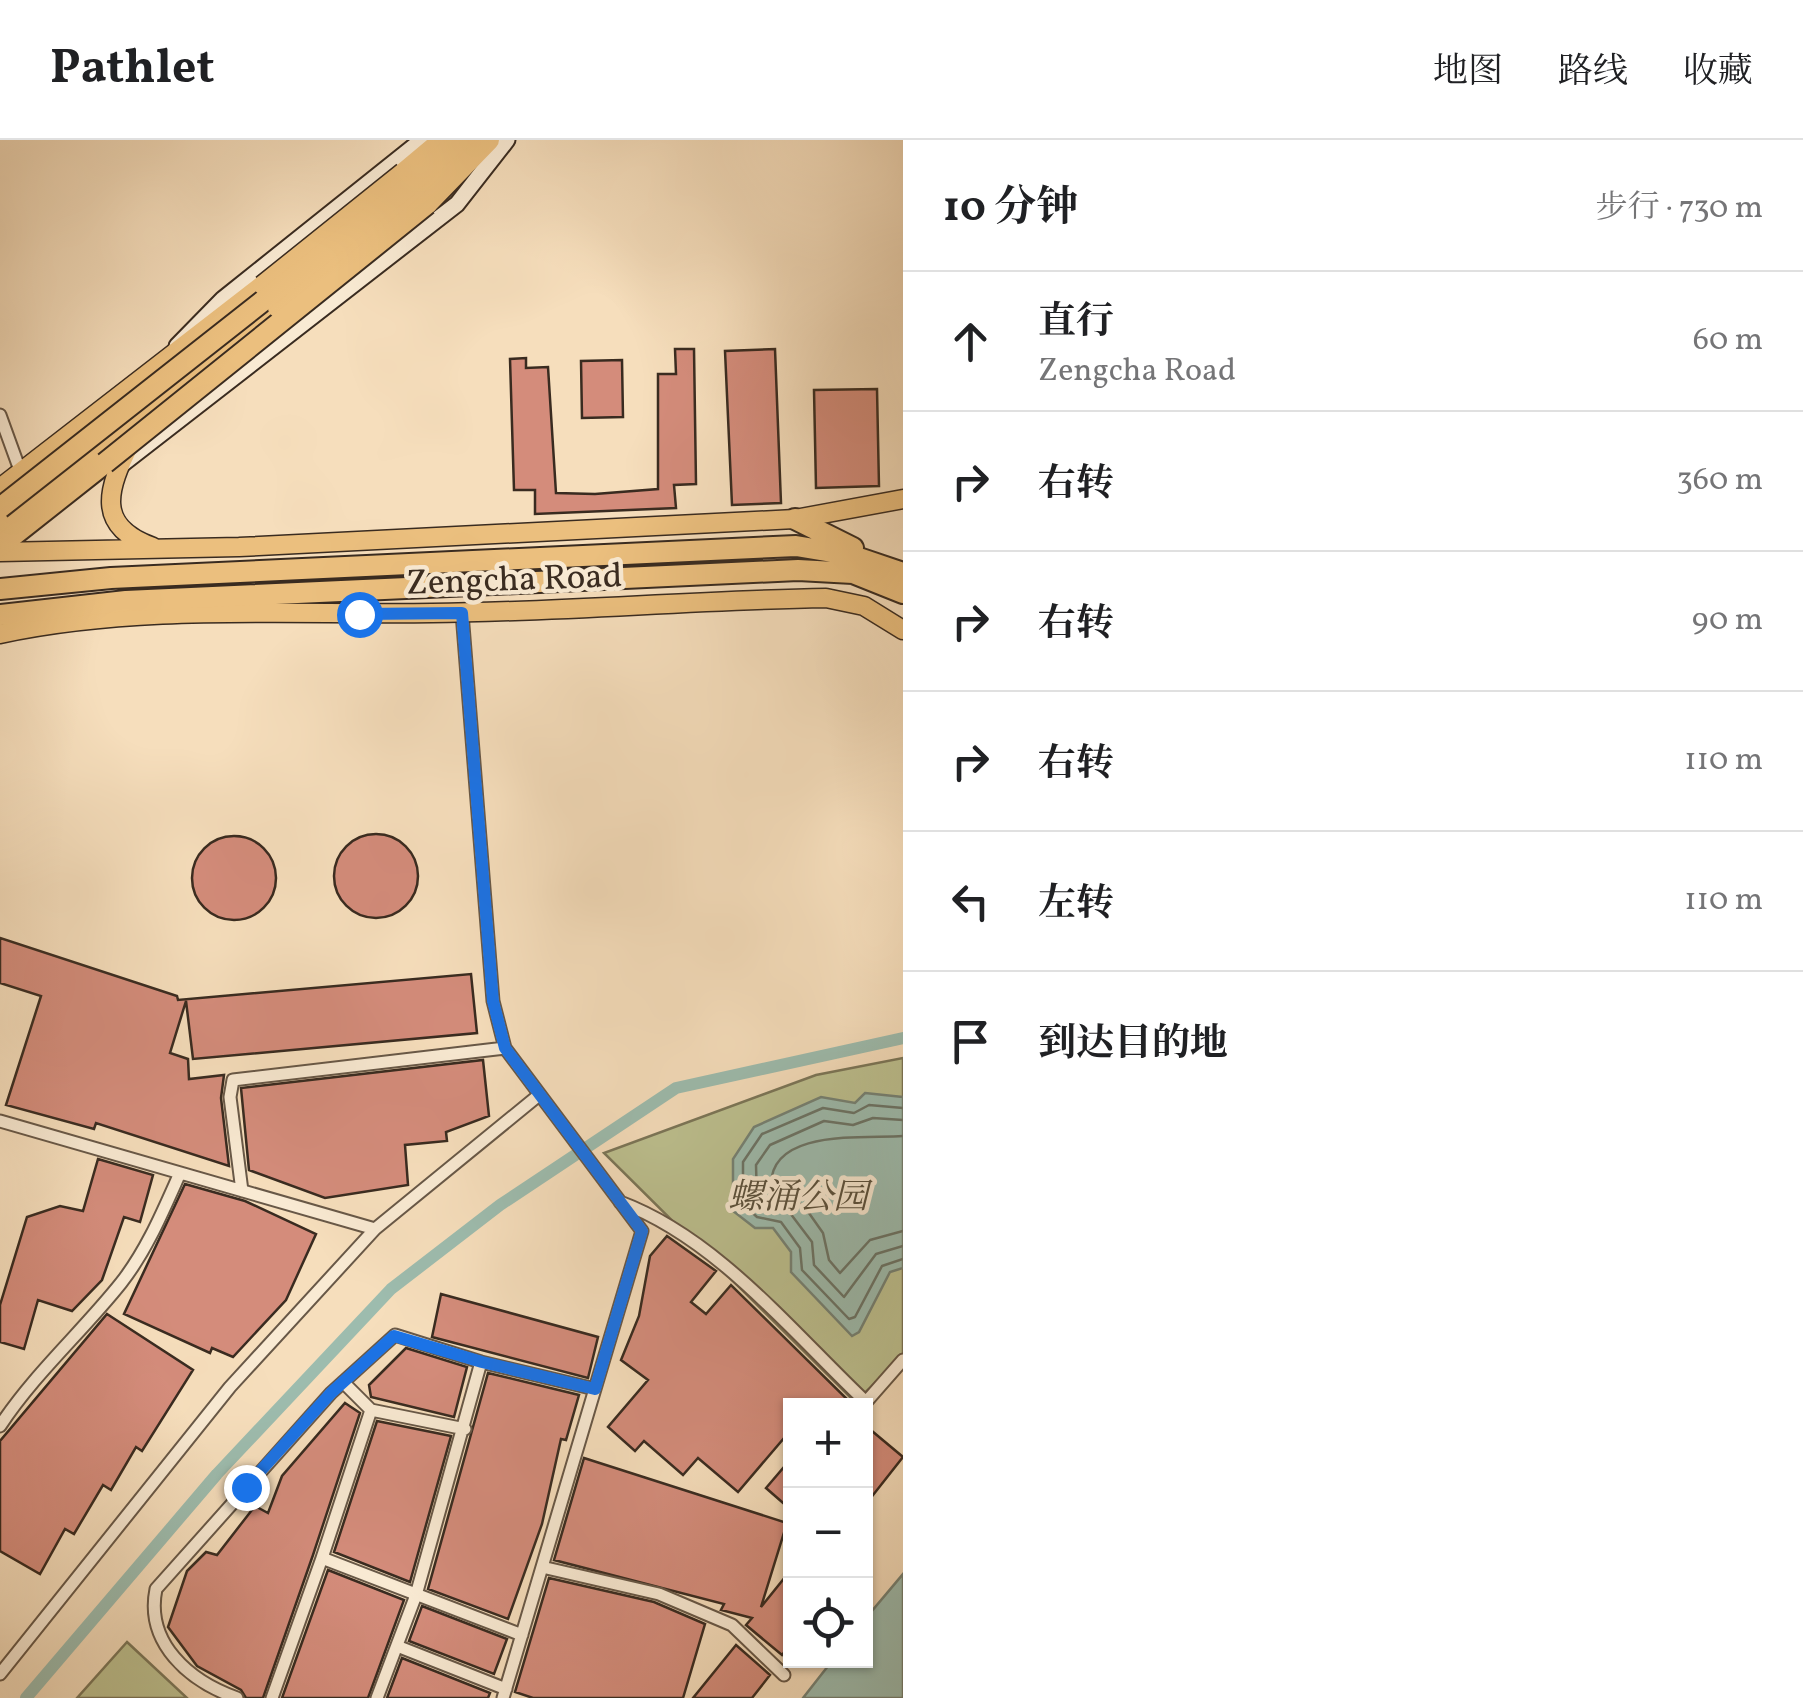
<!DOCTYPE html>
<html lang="zh">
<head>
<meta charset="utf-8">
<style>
	:root { --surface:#fff; --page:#f6f6f6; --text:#202124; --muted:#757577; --line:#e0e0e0 }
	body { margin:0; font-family:Vollkorn,"Noto Serif SC",serif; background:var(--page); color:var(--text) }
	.controls { position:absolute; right:30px; bottom:30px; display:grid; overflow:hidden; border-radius:0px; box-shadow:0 2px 8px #0004 }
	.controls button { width:90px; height:90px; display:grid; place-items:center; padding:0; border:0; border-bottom:2px solid var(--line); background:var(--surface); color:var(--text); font:50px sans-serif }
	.stop { position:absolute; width:30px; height:30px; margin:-22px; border:8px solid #1a73e8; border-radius:50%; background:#fff }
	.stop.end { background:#1a73e8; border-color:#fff; box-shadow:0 2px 10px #0008 }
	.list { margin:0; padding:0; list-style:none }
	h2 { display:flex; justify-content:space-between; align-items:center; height:130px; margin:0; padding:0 40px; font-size:42px }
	h2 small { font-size:32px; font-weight:400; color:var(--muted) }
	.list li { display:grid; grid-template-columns:65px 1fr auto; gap:30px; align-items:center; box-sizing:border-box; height:140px; padding:0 40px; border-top:2px solid var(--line) }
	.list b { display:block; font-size:38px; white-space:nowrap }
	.list p { margin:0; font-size:32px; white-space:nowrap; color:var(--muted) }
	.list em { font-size:32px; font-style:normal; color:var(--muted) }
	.icon { flex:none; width:55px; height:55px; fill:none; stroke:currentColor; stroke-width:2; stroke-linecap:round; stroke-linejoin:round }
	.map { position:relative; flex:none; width:903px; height:1558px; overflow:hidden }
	header { display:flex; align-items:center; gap:60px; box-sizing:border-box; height:140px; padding:0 50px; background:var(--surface); border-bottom:2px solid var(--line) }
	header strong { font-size:48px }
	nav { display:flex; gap:55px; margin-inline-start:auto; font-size:35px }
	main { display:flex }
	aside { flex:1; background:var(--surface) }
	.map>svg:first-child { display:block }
	.green { fill:#bdc190; stroke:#7b7658; stroke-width:2.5 }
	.water { fill:#9dbcae; stroke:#758275; stroke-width:2.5 }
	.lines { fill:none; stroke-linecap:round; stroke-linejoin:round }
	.shore { stroke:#6b7467; stroke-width:2.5 }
	.canal { stroke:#9dbcae; stroke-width:12 }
	.building { fill:#d48c7b; stroke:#392b20; stroke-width:2.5 }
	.street-casing { stroke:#685847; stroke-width:15 }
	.secondary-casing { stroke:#392b20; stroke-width:19 }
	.primary-casing { stroke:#392b20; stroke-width:21 }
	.highway-casing { stroke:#392b20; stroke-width:24 }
	.street { stroke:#f9ead3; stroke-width:11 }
	.secondary { stroke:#f9ead3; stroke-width:15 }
	.primary { stroke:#ebbf7e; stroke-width:18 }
	.highway { stroke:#ebbf7e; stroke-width:20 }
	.primary-bridge-casing { stroke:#392b20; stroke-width:21; stroke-linecap:butt }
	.highway-bridge-casing { stroke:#392b20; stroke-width:24; stroke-linecap:butt }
	.primary-bridge { stroke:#ebbf7e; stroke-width:18 }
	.highway-bridge { stroke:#ebbf7e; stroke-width:20 }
	.route { stroke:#1a73e8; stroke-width:12 }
	.labels { text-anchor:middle; stroke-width:9; stroke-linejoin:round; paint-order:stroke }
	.street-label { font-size:35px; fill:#392b20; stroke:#f9ead3 }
	.park-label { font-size:35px; font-style:italic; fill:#5a503c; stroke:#f9ead3 }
</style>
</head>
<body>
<header>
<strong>Pathlet</strong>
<nav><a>地图</a><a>路线</a><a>收藏</a></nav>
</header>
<main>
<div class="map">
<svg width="903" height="1558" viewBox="0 0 903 1558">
	<rect width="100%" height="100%" fill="#f6debc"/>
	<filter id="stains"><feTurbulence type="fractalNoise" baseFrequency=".002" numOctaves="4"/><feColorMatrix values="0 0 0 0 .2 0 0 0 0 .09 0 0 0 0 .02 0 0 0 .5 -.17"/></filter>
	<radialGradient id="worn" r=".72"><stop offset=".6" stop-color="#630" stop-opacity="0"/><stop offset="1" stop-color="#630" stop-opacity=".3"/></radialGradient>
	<path class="green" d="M903 918V1217L855 1262 604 1013 816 935Z
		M127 1502 187 1558H77Z"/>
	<path class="water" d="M865 953 903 957V1128L890 1132 859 1192 852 1196 791 1132V1112L773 1088H755L733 1071V1019L754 987 821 957 855 963Z
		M903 1434V1558H803L832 1521 866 1520V1478Z"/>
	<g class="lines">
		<path class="shore" d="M903 968 869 965 854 973 823 968 762 994 743 1022V1064L757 1077 781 1082 800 1108 802 1130 849 1179 855 1177 882 1126 903 1119
			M903 980 873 978 853 985 824 981 770 1005 756 1025 757 1061 790 1073 812 1102 814 1125 844 1157 876 1114 903 1106
			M903 996C865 999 771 988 771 1045L804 1066 823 1093 829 1120 840 1133 870 1100 903 1091"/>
		<path class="canal" d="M26 1558 217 1334 391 1149 500 1065 676 948 903 898"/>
	</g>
	<path class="building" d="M675 209H694L696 344 674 345 676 368 535 374V350H514L510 219 526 218V228L548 227 556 353 595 354 658 349V234H676Z
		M775 209 781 363 732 365 725 211Z
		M622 220 623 277 582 278 581 221Z
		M877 249 879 346 816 348 814 250Z
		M334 736a42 42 0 1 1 84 0a42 42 0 1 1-84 0Z
		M192 738a42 42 0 1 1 84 0a42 42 0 1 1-84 0Z
		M0 798 177 856 178 860 471 834 477 893 193 919 186 861 170 913 188 919 189 939 224 935 221 958 229 1026 96 983 94 989 6 965 41 856 0 843Z
		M483 920 489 976 446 992 447 1001 405 1005 408 1045 325 1058 249 1030 241 948Z
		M98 1019 153 1035 140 1082 124 1077 102 1140 72 1171 38 1160 24 1209 0 1202V1165L27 1077 60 1066 83 1071Z
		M185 1044 245 1061 316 1094 286 1160 233 1217 212 1208 210 1213 124 1174Z
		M667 1096 716 1131 691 1162 706 1174 731 1145 854 1266H790V1291L738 1352 698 1318 683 1335 644 1301 635 1311 608 1287 648 1240 621 1220 639 1176 650 1116Z
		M441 1154 598 1197 588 1238 432 1197Z
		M107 1174 193 1230 142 1311 136 1307 111 1350 103 1345 74 1394 65 1389 40 1434 0 1411V1301Z
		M406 1208 467 1227 454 1277 371 1257 369 1245Z
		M488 1233 579 1255 566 1300 561 1299 542 1384 508 1479 428 1449Z
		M345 1263 360 1273 313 1415 263 1558H246L241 1550 197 1526 168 1487 187 1431 206 1412 217 1415 255 1366 268 1373 282 1336Z
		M377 1281 451 1296 410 1442 334 1412Z
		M866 1286 903 1317 866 1364Z
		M584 1318 787 1383 761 1467 790 1431V1505L782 1515 746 1485 752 1478 721 1470 724 1464 554 1420Z
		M790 1320V1369L766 1348Z
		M328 1430 404 1460 368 1558H282Z
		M549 1438 654 1462 705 1484 683 1558H533L515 1552Z
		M422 1466 507 1499 494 1534 409 1501Z
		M736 1505 770 1535 752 1558H693Z
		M402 1518 490 1553 488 1558H387Z"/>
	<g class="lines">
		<g class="street-casing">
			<path id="street" d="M0 275 21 333
				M462 473 493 861 505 908 642 1091 503 1558
				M0 981 375 1089
				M242 1051 230 957 233 940 505 908
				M620 1062C717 1098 792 1192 866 1262L903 1220
				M343 1242 371 1270
				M0 1286C35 1233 82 1192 121 1143 147 1110 163 1071 180 1033
				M322 1418 371 1270 465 1289
				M542 1427 659 1454 732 1485 784 1535
				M397 1506 506 1549
				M0 1534 230 1247 375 1089 539 955
				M237 1558C189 1541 145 1503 156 1449L331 1253 395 1195 481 1222 595 1249
				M272 1558 322 1418 522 1495
				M377 1558 416 1455 481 1222"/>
		</g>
		<g class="secondary-casing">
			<path id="secondary" d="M177 206 223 159 422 0
				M121 325 457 64 507 0"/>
		</g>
		<g class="primary-casing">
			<path id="primary" d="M403 32 441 0
				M416 56 475 0
				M130 304C108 348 94 386 153 407
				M0 348 262 145
				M0 386 277 168
				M0 412 239 407 795 379 903 359
				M0 494C139 464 290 475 432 473 563 472 694 460 826 458L864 466 903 490"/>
		</g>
		<g class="highway-casing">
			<path id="highway" d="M409 46 459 0
				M427 64 489 0
				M795 379 853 408
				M0 406 105 323
				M0 449 111 438 796 406 850 415 903 433
				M0 475 126 461 798 430 853 433 903 453"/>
		</g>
		<use href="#street" class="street"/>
		<use href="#secondary" class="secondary"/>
		<use href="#primary" class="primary"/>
		<use href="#highway" class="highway"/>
		<g class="primary-bridge-casing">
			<path id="primary-bridge" d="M262 145 403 32
				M277 168 416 56"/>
		</g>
		<g class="highway-bridge-casing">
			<path id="highway-bridge" d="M105 323 427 64
				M0 368 409 46"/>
		</g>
		<use href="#primary-bridge" class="primary-bridge"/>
		<use href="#highway-bridge" class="highway-bridge"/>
	</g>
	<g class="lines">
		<path class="route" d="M246 1347 331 1253 394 1196 482 1222 595 1249 642 1091 505 908 493 861 462 473 359 474"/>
	</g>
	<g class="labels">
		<g class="street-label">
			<text transform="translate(514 438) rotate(-2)" y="12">Zengcha Road</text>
		</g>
		<g class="park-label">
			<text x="798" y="1068">螺涌公园</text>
		</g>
	</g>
	<rect width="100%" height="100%" filter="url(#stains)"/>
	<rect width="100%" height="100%" fill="url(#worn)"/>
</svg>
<div class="controls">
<button>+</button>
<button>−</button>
<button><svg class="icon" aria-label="locate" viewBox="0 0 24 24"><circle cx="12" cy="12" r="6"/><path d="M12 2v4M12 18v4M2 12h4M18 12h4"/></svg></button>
</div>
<div class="stop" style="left:359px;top:474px"></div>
<div class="stop end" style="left:246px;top:1347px"></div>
</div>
<aside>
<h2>10 分钟<small>步行 · 730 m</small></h2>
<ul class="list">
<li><svg class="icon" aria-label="ahead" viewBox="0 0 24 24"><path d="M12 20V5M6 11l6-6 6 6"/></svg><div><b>直行</b><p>Zengcha Road</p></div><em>60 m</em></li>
<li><svg class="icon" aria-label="right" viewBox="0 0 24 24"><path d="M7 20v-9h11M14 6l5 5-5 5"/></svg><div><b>右转</b></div><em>360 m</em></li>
<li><svg class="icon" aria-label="right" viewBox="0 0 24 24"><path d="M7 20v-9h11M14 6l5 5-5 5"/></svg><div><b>右转</b></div><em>90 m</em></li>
<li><svg class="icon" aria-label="right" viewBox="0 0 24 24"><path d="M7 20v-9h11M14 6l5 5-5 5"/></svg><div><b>右转</b></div><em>110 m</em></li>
<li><svg class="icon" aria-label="left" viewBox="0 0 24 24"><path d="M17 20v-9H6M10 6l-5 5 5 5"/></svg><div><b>左转</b></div><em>110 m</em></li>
<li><svg class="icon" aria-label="arrive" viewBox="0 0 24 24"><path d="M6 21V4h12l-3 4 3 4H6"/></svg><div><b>到达目的地</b></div></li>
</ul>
</aside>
</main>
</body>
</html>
